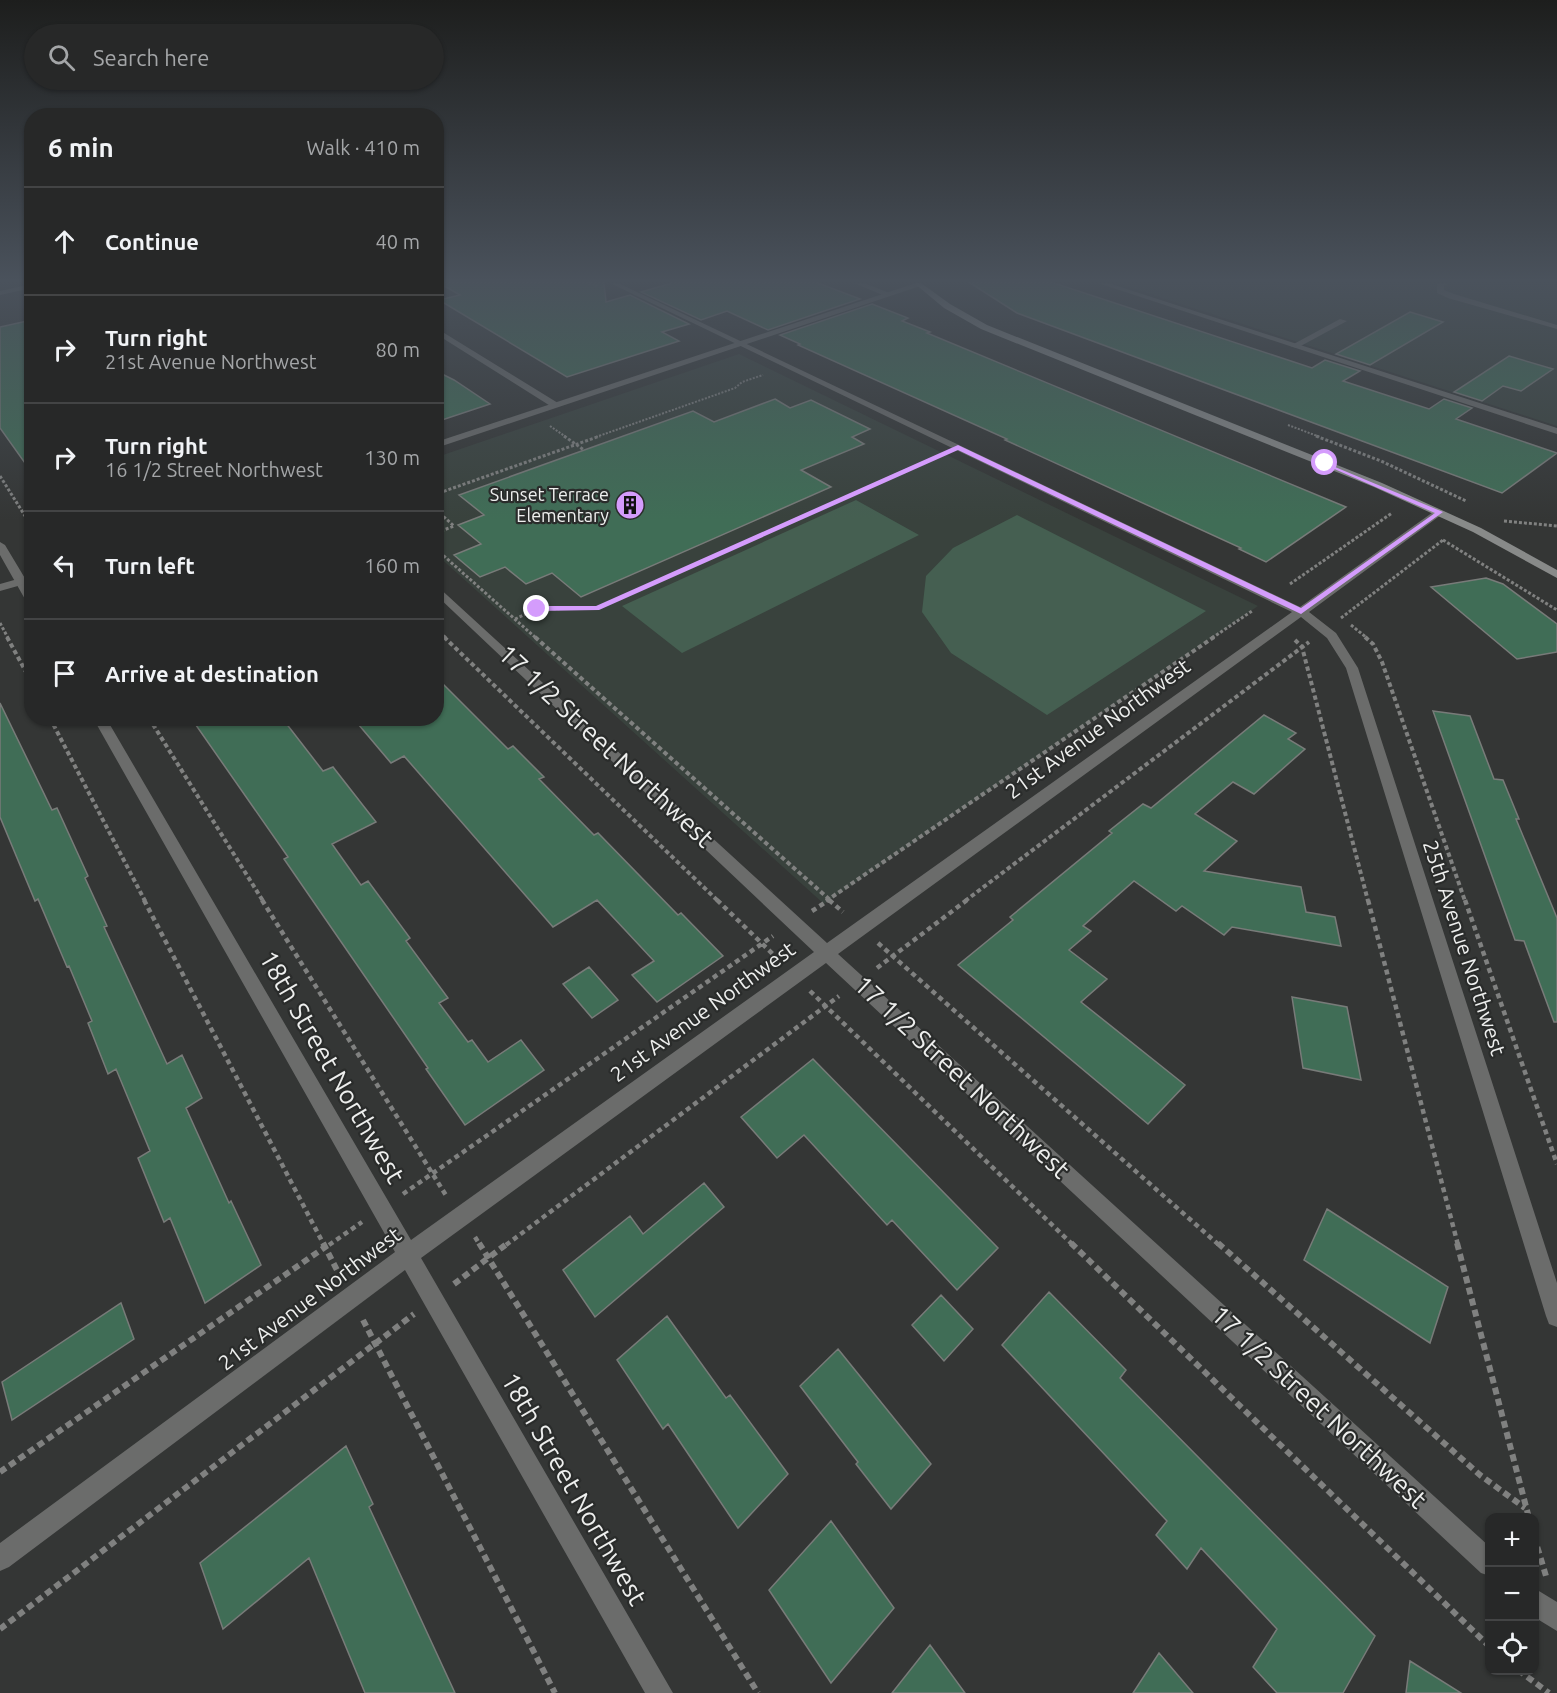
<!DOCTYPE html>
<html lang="en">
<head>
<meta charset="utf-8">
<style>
	:root { --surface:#272828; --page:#2f3030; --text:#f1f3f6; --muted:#a4a6a8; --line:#434445 }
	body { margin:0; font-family:Ubuntu,sans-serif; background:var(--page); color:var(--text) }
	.controls { position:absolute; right:18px; bottom:18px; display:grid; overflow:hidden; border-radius:12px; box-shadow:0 2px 4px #0004 }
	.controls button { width:54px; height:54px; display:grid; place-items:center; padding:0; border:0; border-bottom:2px solid var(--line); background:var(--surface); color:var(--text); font:30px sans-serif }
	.stop { position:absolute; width:18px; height:18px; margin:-14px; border:4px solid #d49cfc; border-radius:50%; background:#fff }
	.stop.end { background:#d49cfc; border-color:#fff; box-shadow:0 2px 6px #0008 }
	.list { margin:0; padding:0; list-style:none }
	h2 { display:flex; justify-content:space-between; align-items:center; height:78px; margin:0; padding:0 24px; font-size:26px }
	h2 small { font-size:20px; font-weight:400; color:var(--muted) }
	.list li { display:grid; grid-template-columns:39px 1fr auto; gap:18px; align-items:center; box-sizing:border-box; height:108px; padding:0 24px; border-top:2px solid var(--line) }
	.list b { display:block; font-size:22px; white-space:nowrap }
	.list p { margin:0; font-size:20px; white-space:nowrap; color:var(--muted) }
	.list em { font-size:20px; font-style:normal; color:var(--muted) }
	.icon { flex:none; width:33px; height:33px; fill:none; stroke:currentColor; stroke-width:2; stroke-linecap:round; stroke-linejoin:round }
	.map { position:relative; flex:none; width:1557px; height:1693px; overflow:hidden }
	.search { position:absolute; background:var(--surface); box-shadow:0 2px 4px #0004; left:24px; top:24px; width:420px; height:66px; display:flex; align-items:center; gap:15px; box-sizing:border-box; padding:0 21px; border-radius:33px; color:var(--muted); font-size:22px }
	.panel { position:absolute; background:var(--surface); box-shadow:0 2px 4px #0004; left:24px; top:108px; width:420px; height:618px; border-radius:24px }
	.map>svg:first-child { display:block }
	.built { fill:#39423d }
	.green { fill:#455f51 }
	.building { fill:#406d56; stroke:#787b79; stroke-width:1.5 }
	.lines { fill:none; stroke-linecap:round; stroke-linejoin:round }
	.path-far4 { stroke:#808180; stroke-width:2; stroke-dasharray:2 1.5; stroke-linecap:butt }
	.path-far3 { stroke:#808180; stroke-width:3; stroke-dasharray:3 2; stroke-linecap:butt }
	.path-far2 { stroke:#808180; stroke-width:4; stroke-dasharray:4.5 3; stroke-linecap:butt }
	.path-far1 { stroke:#808180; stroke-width:4.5; stroke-dasharray:5 4; stroke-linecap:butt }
	.path { stroke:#808180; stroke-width:6; stroke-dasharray:7 4.5; stroke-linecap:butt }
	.service { fill:#6b6c6b; fill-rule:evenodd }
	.minor { fill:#6b6c6b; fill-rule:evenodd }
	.tertiary { fill:#6b6c6b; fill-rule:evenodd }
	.secondary { fill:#888a89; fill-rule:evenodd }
	.route { fill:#d49cfc }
	.labels { text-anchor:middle; stroke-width:4.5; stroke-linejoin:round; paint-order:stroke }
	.far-poi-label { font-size:18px; fill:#eeefee; stroke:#2a2c2b; text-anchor:end }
	.street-label { font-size:21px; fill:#eeefee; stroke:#2a2c2b }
	.near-street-label { font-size:26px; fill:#eeefee; stroke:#2a2c2b }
</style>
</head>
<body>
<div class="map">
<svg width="1557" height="1693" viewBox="0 0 1557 1693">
	<rect width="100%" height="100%" fill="#343635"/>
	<path class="built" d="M1116 283H1557V426Z
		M739 354 1258 606 824 904 437 555V457Z"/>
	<path class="green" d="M856 500 919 535 682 653 622 606Z
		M1017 515 1206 611 1047 715 951 653 922 612 926 576 953 548Z"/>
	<path class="building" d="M439 283H604L606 302 630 295 689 324 662 332 679 341 567 377 439 300 460 295Z
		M672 283H818L860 299 768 330 727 311 701 320 641 292Z
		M970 283H1054L1312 368 1325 360 1360 371 1343 381 1429 409 1444 399 1472 408 1456 419 1557 453 1502 493 1017 313Z
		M872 304 908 318 902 321 930 332 927 333 1346 507 1266 562 1239 549 1241 548 1005 440 1007 439 798 345 800 344 780 335Z
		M1410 312 1443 322 1370 365 1336 354Z
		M32 320V473L0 428V327Z
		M1509 356 1553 369 1521 391 1503 386 1482 401 1454 392Z
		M436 371 454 380 490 404 436 422Z
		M775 399 790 408 811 400 870 429 852 437 864 444 801 470 831 487 581 597 552 573 526 584 505 567 480 577 454 555 481 544 458 525 484 515 459 495 693 411 714 422Z
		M1486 578 1503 584 1557 624V652L1517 659 1431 587Z
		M436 677 508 749 513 746 544 777 539 779 594 835 598 833 678 915 681 913 723 956 657 1002 632 975 654 961 597 900 553 927 404 756 391 763 353 718H436Z
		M0 703 52 810 57 808 88 876 85 878 107 926 104 927 167 1064 182 1055 202 1098 186 1108 229 1203 231 1201 261 1265 205 1303 170 1218 164 1222 138 1158 150 1151 116 1069 108 1074 88 1023 92 1021 69 966 67 967 38 899 35 901 0 817Z
		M1433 711 1470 716 1494 779 1503 780 1519 819H1516L1557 918V1022H1554L1524 941 1515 940Z
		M1264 715 1296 733 1288 739 1305 749 1254 794 1233 782 1195 814 1237 841 1204 871 1301 887 1306 912 1335 917 1341 946 1232 927 1224 935 1182 906 1176 911 1134 881 1083 926 1091 931 1069 950 1107 979 1081 1002 1185 1085 1148 1124 958 965 1013 920 1010 917 1112 833 1109 831 1143 804 1151 808Z
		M191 718H282L323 771 333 767 376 822 332 844 361 885 368 881 410 938 406 941 448 998 439 1003 468 1042 472 1040 488 1062 521 1040 544 1070 465 1125 426 1069 428 1068 284 859 288 857Z
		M589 967 618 1000 592 1018 563 984Z
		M1292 997 1347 1007 1361 1080 1303 1068Z
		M813 1059 998 1248 957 1290 892 1220 887 1225 804 1135 777 1158 741 1117Z
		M704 1183 724 1207 595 1317 563 1270 630 1216 643 1234Z
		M1327 1209 1448 1287 1430 1343 1304 1260Z
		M1049 1292 1126 1370 1120 1378 1375 1636 1343 1693H1277L1253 1667 1277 1629 1201 1548 1187 1569 1156 1535 1167 1521 1002 1345Z
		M941 1295 973 1329 944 1361 912 1325Z
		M121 1303 134 1339 12 1420 2 1382Z
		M667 1316 726 1398 730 1395 788 1474 738 1528 668 1424 663 1429 617 1360Z
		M838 1349 931 1464 891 1509 856 1464 858 1462 800 1386Z
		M346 1446 373 1504 369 1507 455 1693H365L309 1558 223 1629 200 1563Z
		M831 1521 894 1608 831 1683 769 1590Z
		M930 1645 965 1693H892Z
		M1159 1653 1193 1693H1133Z
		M1410 1661 1461 1693H1406Z"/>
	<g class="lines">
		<path class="path-far4" d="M589 283 597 286
			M1288 425 1320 437
			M550 426 566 437
			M596 437 735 388 742 382 763 375"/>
		<path class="path-far3" d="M564 436 584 450
			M1316 436 1381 461 1466 501
			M0 476 32 527
			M436 497 439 493 600 436
			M436 510 454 526 436 533
			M1504 521 1557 526
			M1443 540 1557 610
			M436 549 536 638
			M1290 584 1392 513
			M1341 618 1443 540
			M515 619 537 609 597 608 936 457
			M0 623 8 638
			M1351 625 1367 638
			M436 629 446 638
			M1212 638 1252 611"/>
		<path class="path-far2" d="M7 637 32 683
			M444 637 718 901
			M535 637 831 901
			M1365 637 1373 644 1382 662 1465 901
			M1295 640 1302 647 1368 901
			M50 718 145 901
			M149 718 263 901
			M826 901 1214 637
			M965 901 1309 642"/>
		<path class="path-far1" d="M144 900 324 1245
			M262 900 447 1197
			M717 900 777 958
			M829 900 843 912
			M1368 900 1458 1245
			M1465 900 1557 1164
			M812 911 829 900
			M878 943 1219 1245
			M877 968 967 900
			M810 991 1073 1245
			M403 1194 773 936
			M475 1237 480 1245
			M329 1245 362 1222
			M506 1245 839 996"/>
		<path class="path" d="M323 1243 339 1274
			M479 1243 758 1693
			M1071 1243 1490 1647
			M1218 1243 1480 1475 1525 1508
			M1457 1243 1529 1518
			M454 1284 508 1243
			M363 1320 555 1693
			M0 1472 331 1243
			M1534 1536 1546 1576
			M0 1629 414 1314
			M1518 1670 1549 1693"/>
		<path class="service" d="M1437 283H1448L1444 286V290L1454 294 1557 325V329L1448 298 1437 293Z
			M1340 319 1347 321 1297 348 1290 346Z"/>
		<path class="minor" d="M610 283H618L1300 607 1436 510 1445 512 1309 612 1336 633 1358 668 1557 1283V1327L1549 1324 1546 1316 1346 668 1327 638 1301 617 838 954 1490 1547V1576L1481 1573 826 963 421 1258 673 1693H645L405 1270 9 1567 0 1571V1543L395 1252 93 718H106L411 1240 814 952 436 595V585L827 943 1292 612Z
			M854 283H864L892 294 885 296Z
			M1098 283H1108L1557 428V434Z
			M32 284V288L0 295V291Z
			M436 328 558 403 559 405 552 407 436 334Z
			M0 542 5 545 32 590V604L26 601 0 555Z
			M1534 1588 1557 1602V1631L1534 1617Z"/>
		<path class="tertiary" d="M916 283 923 285 436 448V442Z
			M32 575V582L0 591V584Z"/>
		<path class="secondary" d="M914 283H921L950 304 987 325 1382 483 1481 528 1557 570V578L1473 532 1374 487 981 329 944 308Z"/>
	</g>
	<linearGradient id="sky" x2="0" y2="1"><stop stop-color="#1d1e1d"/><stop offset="0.54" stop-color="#4a525c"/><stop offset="1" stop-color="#4a525c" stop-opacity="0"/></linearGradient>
	<rect width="1557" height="520" fill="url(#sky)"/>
	<path class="route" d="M958 445 1301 608 1435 513 1323 464V462L1443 512 1301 614 958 450 599 610 537 611 533 609 537 606H596Z"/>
	<defs>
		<g id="building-disc" transform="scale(1.5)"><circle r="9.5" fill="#d49cfc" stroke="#2a2c2b"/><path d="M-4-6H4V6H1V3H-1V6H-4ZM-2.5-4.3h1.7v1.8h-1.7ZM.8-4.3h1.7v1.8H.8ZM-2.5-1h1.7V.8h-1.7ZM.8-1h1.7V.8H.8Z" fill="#111"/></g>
	</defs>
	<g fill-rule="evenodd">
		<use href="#building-disc" x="630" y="505"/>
	</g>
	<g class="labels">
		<g class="far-poi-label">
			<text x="609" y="501">Sunset Terrace<tspan x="609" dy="21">Elementary</tspan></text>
		</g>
		<g class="street-label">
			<text transform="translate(1098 729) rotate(-36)" y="7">21st Avenue Northwest</text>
			<text transform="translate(1464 948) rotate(72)" y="7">25th Avenue Northwest</text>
			<text transform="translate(703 1012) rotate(-36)" y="7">21st Avenue Northwest</text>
			<text transform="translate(310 1299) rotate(-37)" y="7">21st Avenue Northwest</text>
		</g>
		<g class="near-street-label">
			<text transform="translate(606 746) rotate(43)" y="9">17 1/2 Street Northwest</text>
			<text transform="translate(332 1067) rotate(60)" y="9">18th Street Northwest</text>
			<text transform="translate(962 1077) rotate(43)" y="9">17 1/2 Street Northwest</text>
			<text transform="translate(1319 1407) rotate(43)" y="9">17 1/2 Street Northwest</text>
			<text transform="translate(574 1489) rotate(60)" y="9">18th Street Northwest</text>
		</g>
	</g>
</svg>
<div class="controls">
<button>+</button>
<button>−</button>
<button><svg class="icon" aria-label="locate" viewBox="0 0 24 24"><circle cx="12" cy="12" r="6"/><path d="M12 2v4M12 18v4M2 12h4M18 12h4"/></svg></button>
</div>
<div class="stop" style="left:1325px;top:463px"></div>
<div class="stop end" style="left:537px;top:609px"></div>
<div class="search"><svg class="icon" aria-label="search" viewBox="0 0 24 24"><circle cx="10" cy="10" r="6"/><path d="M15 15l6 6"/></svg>Search here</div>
<section class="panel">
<h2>6 min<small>Walk · 410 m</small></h2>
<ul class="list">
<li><svg class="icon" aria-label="ahead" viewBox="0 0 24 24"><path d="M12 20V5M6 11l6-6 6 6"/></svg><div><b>Continue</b></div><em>40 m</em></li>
<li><svg class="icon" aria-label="right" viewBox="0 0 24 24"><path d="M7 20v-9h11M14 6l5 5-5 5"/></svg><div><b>Turn right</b><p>21st Avenue Northwest</p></div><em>80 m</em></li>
<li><svg class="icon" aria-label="right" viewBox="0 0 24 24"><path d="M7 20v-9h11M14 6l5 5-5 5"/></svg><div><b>Turn right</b><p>16 1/2 Street Northwest</p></div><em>130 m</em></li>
<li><svg class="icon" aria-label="left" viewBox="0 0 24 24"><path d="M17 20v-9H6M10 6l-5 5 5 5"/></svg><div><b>Turn left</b></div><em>160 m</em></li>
<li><svg class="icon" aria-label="arrive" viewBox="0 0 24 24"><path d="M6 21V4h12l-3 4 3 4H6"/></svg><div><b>Arrive at destination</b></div></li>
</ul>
</section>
</div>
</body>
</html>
